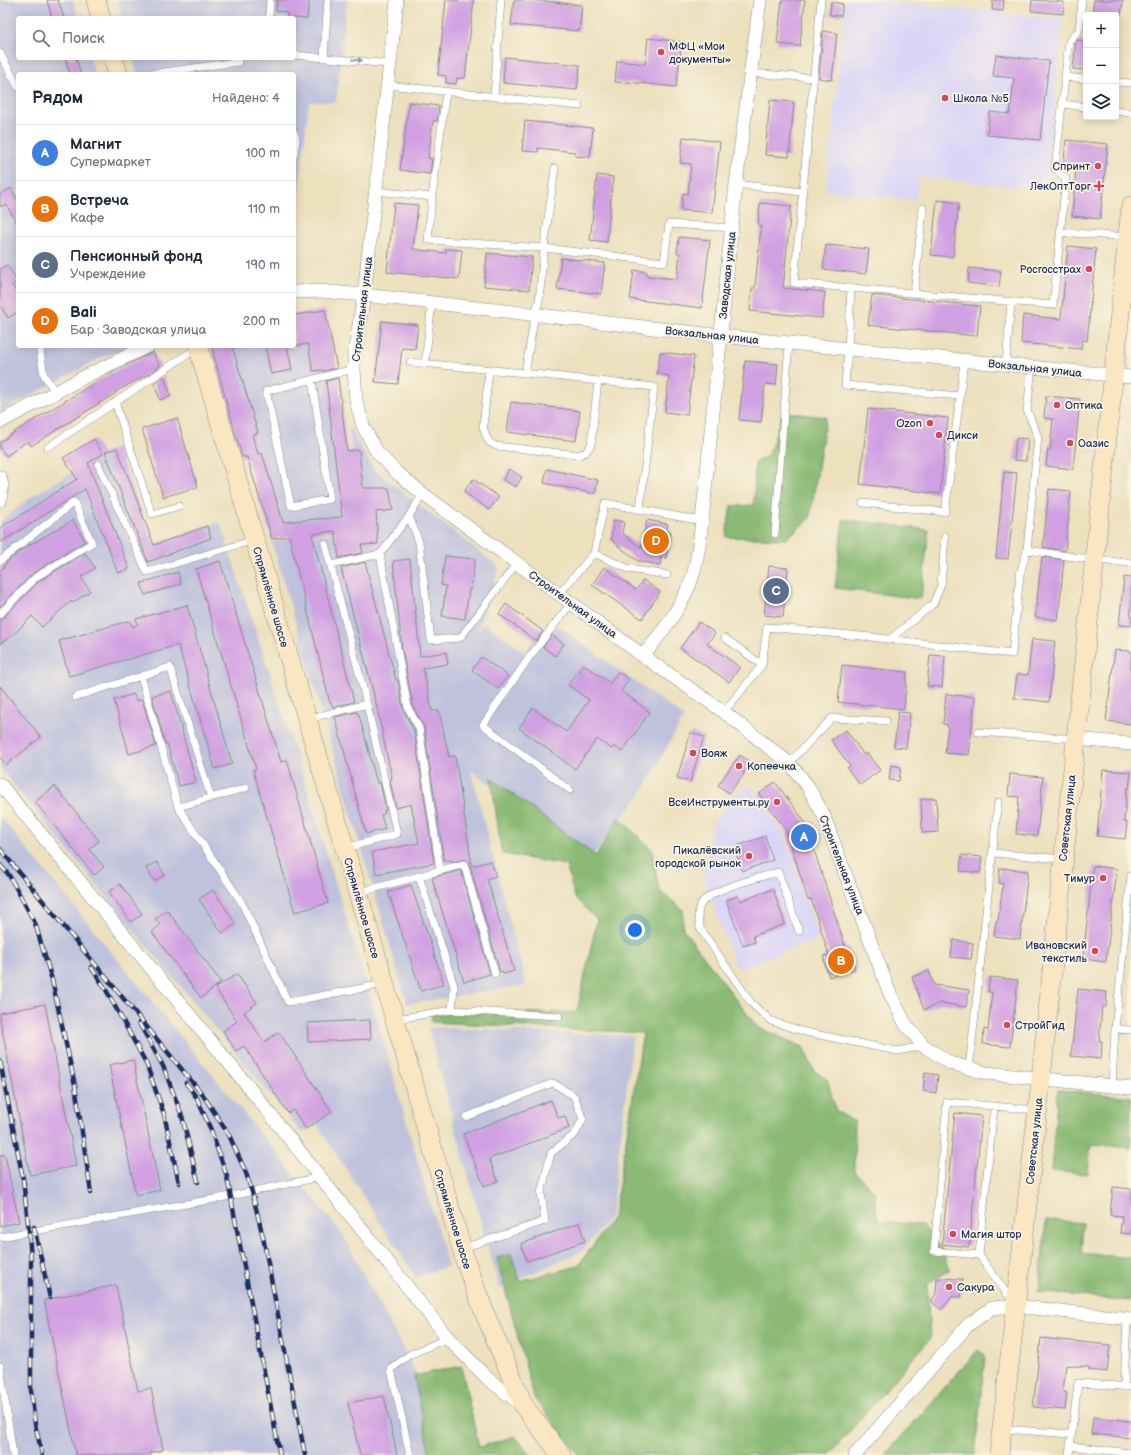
<!DOCTYPE html>
<html lang="ru">
<head>
<meta charset="utf-8">
<style>
	:root { --surface:#fff; --page:#f2f2f3; --text:#1f2937; --muted:#747a83; --line:#e0e1e3; --accent:#d93025 }
	body { margin:0; font-family:"Balsamiq Sans",sans-serif; background:var(--page); color:var(--text) }
	.controls { position:absolute; right:12px; top:12px; display:grid; overflow:hidden; border-radius:4px; box-shadow:0 2px 10px #0003 }
	.controls button { width:36px; height:36px; display:grid; place-items:center; padding:0; border:0; border-bottom:1px solid var(--line); background:var(--surface); color:var(--text); font:20px sans-serif }
	.you { position:absolute; left:635px; top:930px; width:14px; height:14px; margin:-10px; border:3px solid #fff; border-radius:50%; background:#1a73e8; box-shadow:0 0 0 6px #1a73e833 }
	.badge { display:grid; place-items:center; width:26px; height:26px; border-radius:50%; background:var(--accent); color:#fff; font-size:13px; font-weight:700 }
	.pin { position:absolute; translate:-50% -50%; border:2px solid #fff; box-shadow:0 1px 4px #0006 }
	.list { margin:0; padding:0; list-style:none }
	h2 { display:flex; justify-content:space-between; align-items:center; height:52px; margin:0; padding:0 16px; font-size:17px }
	h2 small { font-size:13px; font-weight:400; color:var(--muted) }
	.list li { display:grid; grid-template-columns:26px 1fr auto; gap:12px; align-items:center; box-sizing:border-box; height:56px; padding:0 16px; border-top:1px solid var(--line) }
	.list b { display:block; font-size:15px; white-space:nowrap }
	.list p { margin:0; font-size:13px; white-space:nowrap; color:var(--muted) }
	.list em { font-size:13px; font-style:normal; color:var(--muted) }
	.icon { flex:none; width:22px; height:22px; fill:none; stroke:currentColor; stroke-width:2; stroke-linecap:round; stroke-linejoin:round }
	.map { position:relative; flex:none; width:1131px; height:1455px; overflow:hidden }
	.search { position:absolute; background:var(--surface); box-shadow:0 2px 10px #0003; left:16px; top:16px; width:280px; height:44px; display:flex; align-items:center; gap:10px; box-sizing:border-box; padding:0 14px; border-radius:4px; color:var(--muted); font-size:15px }
	.panel { position:absolute; background:var(--surface); box-shadow:0 2px 10px #0003; left:16px; top:72px; width:280px; height:276px; border-radius:4px }
	.map>svg:first-child { display:block }
	.built { fill:#dad6f7 }
	.industrial { fill:#c0c2dd }
	.forest { fill:#8aba74; stroke:#527469 }
	.building { fill:#d1a0e2 }
	.lines { fill:none; stroke-linecap:round; stroke-linejoin:round }
	.lane-casing { stroke:#84888e; stroke-width:8 }
	.street-casing { stroke:#84888e; stroke-width:14 }
	.secondary-casing { stroke:#84888e; stroke-width:20 }
	.lane { stroke:#fff; stroke-width:7 }
	.street { stroke:#fff; stroke-width:13 }
	.secondary { stroke:#fbe6c4; stroke-width:19 }
	.rail-casing { stroke:#1b2f5e; stroke-width:4.5 }
	.rail { stroke:#fcf5e5; stroke-width:3; stroke-dasharray:9; stroke-linecap:butt }
	.oneway { fill:#8d97ae }
	.poi-dot { fill:#d1495b; stroke:#fcf5e5; stroke-width:1.5 }
	.labels { text-anchor:middle; stroke-width:3.5; stroke-linejoin:round; paint-order:stroke }
	.poi-label { font-size:11px; fill:#1b2f5e; stroke:#fcf5e5; text-anchor:start }
	.street-label { font-size:11px; fill:#1b2f5e; stroke:#fcf5e5 }
</style>
</head>
<body>
<div class="map">
<svg width="1131" height="1455" viewBox="0 0 1131 1455">
	<rect width="100%" height="100%" fill="#fcf5e5"/>
	<filter id="ink" filterUnits="userSpaceOnUse"><feTurbulence type="fractalNoise" baseFrequency=".025" numOctaves="2"/><feDisplacementMap in="SourceGraphic" scale="8" xChannelSelector="R" yChannelSelector="G"/><feConvolveMatrix kernelMatrix="1 2 1 2 8 2 1 2 1" color-interpolation-filters="sRGB"/></filter>
	<filter id="wash" filterUnits="userSpaceOnUse"><feTurbulence type="fractalNoise" baseFrequency=".012" numOctaves="4" result="noise"/><feDisplacementMap in="SourceGraphic" scale="16" xChannelSelector="R" yChannelSelector="G"/><feGaussianBlur stdDeviation="0.9" result="paint"/><feColorMatrix in="noise" values="0 0 0 0 0 0 0 0 0 0 0 0 0 0 0 0 0 1.4 0 .05"/><feComposite in="paint" operator="in"/></filter>
	<g filter="url(#wash)">
		<rect width="100%" height="100%" fill="#ece0bd"/>
		<path class="built" d="M845 0H871L1063 19 1046 190 918 177 916 200 826 191Z
			M748 784 783 832 819 939 737 969 704 879 713 822Z"/>
		<path class="industrial" d="M0 0H73L78 18H18V58H90L95 74H18V346H137L104 356 0 412Z
			M118 0H347L336 102H309L294 235V74H137L133 58H294V18H122Z
			M325 310 339 379 355 528 272 539 247 457H242L211 346H294V315Z
			M349 426 374 470 499 567 478 631 484 623 525 653 542 630 550 635 557 625 684 717 641 794 592 856 528 809 471 771 526 985 407 1004 272 542 358 529Z
			M117 448 154 545 207 526 220 522 296 754 374 1009 448 1266 416 1278 317 1124 302 1133 0 768V522L28 499 105 452Z
			M0 816 342 1233 459 1455H0Z
			M428 1027 633 1036 611 1216 582 1251 500 1288 486 1241Z"/>
		<path class="forest" d="M783 412 826 417 810 518 786 539 726 537 731 506 754 505 755 463 769 454Z
			M843 519 929 530 921 599 835 588Z
			M491 778 596 856 619 817 652 850 659 890 683 910V929L757 1027 803 1047 814 1071 827 1079 836 1111 855 1122 854 1171 874 1191 878 1221 923 1225 941 1248 950 1269 927 1284 930 1339 829 1455H579L534 1398 497 1258 511 1254 520 1281 578 1266 614 1216 643 1033 431 1022 432 1014 577 1012 597 920 575 898 566 865 502 854Z
			M1058 1090 1131 1097V1148L1091 1144 1088 1174 1051 1171Z
			M1046 1220 1083 1223 1081 1253 1131 1258V1301L1039 1292Z
			M978 1350 985 1355 975 1455H885Z
			M461 1366 479 1447 515 1436 531 1455H430L414 1376Z"/>
		<g id="blocks">
			<path class="building" d="M47 0H58L64 18H52Z
				M277 0H309L307 19 287 17V12L276 11Z
				M446 0H474L465 78H457L456 84 446 83V76L438 75Z
				M514 0H532L582 5 579 31 511 25Z
				M782 0H805L800 46 777 44Z
				M993 0H1004L1003 11 992 10Z
				M1032 0 1064 2 1063 14 1031 11Z
				M1094 0H1123L1121 15H1092Z
				M831 2 843 4 841 16 830 15Z
				M823 31 837 33 832 80 819 78Z
				M648 38 682 42 676 87 628 82V83L615 82 617 61 645 64Z
				M1076 40 1086 41V70L1073 69Z
				M996 55 1049 61 1040 140 987 135 990 112 1010 114 1014 78 993 76Z
				M505 57 580 65 577 90 503 83Z
				M65 58H76L81 74H70Z
				M770 100 794 102 789 157 765 155Z
				M409 102 439 106 437 121H433L428 158 432 159 430 174 400 170Z
				M525 121 593 128 590 157 575 156V152L538 148V152L522 151Z
				M683 137 720 142 712 213 681 210 683 193 688 194 691 164 680 163Z
				M1066 140 1108 144 1100 219 1072 216 1076 169 1063 168Z
				M597 175 613 177 607 242 590 240Z
				M11 188 18 201V225L6 204 0 207V194Z
				M937 200 959 203 953 257 931 255Z
				M394 203 418 205 413 249 446 253V249L462 250 459 279 387 272Z
				M760 203 791 206 783 288 825 292 822 318 750 311 752 288H755L761 226H758Z
				M679 237 710 240 702 308 630 299 634 270 647 272V276L677 279 680 253H677Z
				M826 245 869 249 866 274 823 269Z
				M1068 246 1096 249 1087 341 1082 340 1081 349 1021 343 1023 315 1061 319Z
				M487 253 532 257 529 290 484 286Z
				M561 258 605 263 601 294 557 289Z
				M7 265 18 282 12 285 18 295V312L8 318 0 305V269Z
				M969 268 1001 271 999 287 968 283Z
				M872 295 980 306 977 336 868 325Z
				M325 310 337 368 324 371V370L313 371 308 344 294 346V315Z
				M382 321 418 325 415 349 402 348 398 384 375 382Z
				M211 346H232L258 433 252 435 258 454 262 453 283 522 342 517 326 381 338 378 347 451 359 450 363 488H389L393 510 376 512 378 544 361 545 363 553 339 558 335 531 312 534 354 702 333 707 331 703H330L289 536 272 539 247 457H242Z
				M265 346H287L292 370 271 374Z
				M153 352 160 366 151 373 115 392 116 393 31 446 28 441 6 456 0 448V442L16 431 109 374Z
				M660 352 694 356 687 415 665 412 669 376 657 374Z
				M745 361 778 364 776 385 765 384 761 422 739 420Z
				M164 376 171 396 160 400 154 383Z
				M1046 396 1080 399 1073 469 1046 466 1048 449 1050 450 1053 419 1044 418Z
				M511 402 580 411 576 441 507 432Z
				M868 409 948 418 940 494 860 484Z
				M177 418 198 487 163 497 142 429Z
				M1016 438 1028 439 1026 461 1014 460Z
				M94 439 103 454 88 463 129 569 118 573 85 489 0 543V528L77 479 63 458Z
				M117 448 154 545 207 526 211 538 148 562 105 452Z
				M509 469 522 477 516 487 503 480Z
				M547 469 598 480 595 494 544 483Z
				M1004 472 1017 473 1008 559 996 558Z
				M473 479 499 497 489 510 464 492Z
				M1049 489 1071 491 1065 551 1043 547Z
				M73 520 85 541 33 573 0 607V571L9 560 24 548Z
				M614 520 624 522 622 533 641 548 647 520 668 524 667 531 671 532 666 558 661 557 660 565 638 561 611 540Z
				M85 553 95 568 81 577 90 591 72 603 71 601 42 627 32 616 14 634 0 644V619L4 617 39 581Z
				M445 556 475 559 471 589H469L465 619 442 616 446 586 441 585Z
				M1042 557 1064 560 1058 620 1035 617Z
				M410 559 420 656 446 652 448 664 423 668 432 711H439L449 757 455 756 472 866 491 861 496 876 487 879 514 971 503 974 502 971 500 972 469 862 465 859 453 862 452 860 444 861 424 727 413 706 402 649 393 561Z
				M220 561 281 762 287 760 328 903 295 912 253 770 256 769 196 569Z
				M365 562 396 680H398L403 709 414 730 434 863 376 874 372 852 419 843 411 804 396 808 390 780 392 779 376 703 341 568Z
				M769 566 788 568 783 617 764 615Z
				M604 567 636 590 643 580 660 592 642 619 592 585Z
				M178 572 181 584 145 595 141 583Z
				M1124 577 1131 578V626L1119 625Z
				M506 604 543 631 536 641 499 614Z
				M187 605 232 764 215 769 178 645 69 676 59 641 129 621 133 627 138 624 136 619Z
				M699 622 715 633 707 644 740 667 729 682 680 648Z
				M552 635 564 644 555 656 543 647Z
				M1032 639 1055 641 1049 702 1014 698 1017 674 1028 675Z
				M1115 650 1131 651V724L1106 721Z
				M930 655 945 656 942 687 927 686Z
				M481 657 508 676 498 689 472 670Z
				M583 664 610 683 618 672 629 679 621 691 650 712 622 752 614 746 612 749 597 739 575 769 519 728 533 708 566 732 589 700 568 685Z
				M842 665 907 672 904 709 838 702Z
				M0 686 41 737 6 765 0 757Z
				M171 691 196 782 179 786 167 743 165 744 152 696Z
				M134 694 136 701 142 699 156 746 129 754 114 700Z
				M946 694 975 697 969 755 945 753 948 725 943 724Z
				M357 712 358 715H359L377 783 380 782 386 810H384L385 813 381 815 385 829 366 834 335 717Z
				M898 712 910 713 906 748 894 747Z
				M846 730 864 755 867 753 880 770 860 785 847 768 850 766 831 740Z
				M691 732 704 737 690 782 677 778Z
				M740 755 751 763 744 773 743 772 744 774 729 793 718 785Z
				M891 765 901 767 899 781 889 780Z
				M1103 770 1131 772 1129 789 1127 788 1124 822H1127L1125 839 1097 836Z
				M1010 774 1043 777 1037 836 1016 834 1019 797 1008 796Z
				M775 782 805 822 846 949 848 948 855 969 829 977 823 956 829 955 811 899 808 900 786 830 759 794Z
				M55 786 99 841 89 849 104 867 94 875 35 802Z
				M936 798 938 832 922 833 921 799Z
				M765 836 773 860 742 871 734 847Z
				M962 855 982 857 980 873 960 871Z
				M157 862 165 875 154 881 146 868Z
				M1093 866 1117 869 1106 962 1083 959Z
				M1000 868 1028 871 1020 939 994 936 996 921H998L1003 884 999 883Z
				M461 870 490 974 464 982 432 878Z
				M120 884 142 914 131 922 109 892Z
				M411 885 444 984 421 991 388 892Z
				M773 889 785 924 753 936 755 942 743 946 726 900 738 896 740 901Z
				M213 890 236 924 222 933 199 899Z
				M167 910 221 982 201 998 152 932 160 925 155 919Z
				M953 940 973 943 971 959 951 957Z
				M929 971 934 985 969 990 966 1007 941 1003 924 1010 912 977Z
				M237 974 257 1003 244 1012 264 1042 279 1032 332 1112 306 1129 293 1110 288 1113 244 1046 236 1051 223 1031 237 1021 215 988Z
				M990 977 1018 980 1010 1047 983 1044 984 1029 988 1030 992 992H988Z
				M1078 989 1107 992 1106 1007H1102L1099 1041H1102L1101 1059 1071 1056Z
				M45 1004 76 1166 30 1175 0 1019V1013Z
				M370 1020 371 1039 308 1042 307 1023Z
				M133 1060 160 1190 136 1195 109 1065Z
				M925 1073 938 1075 936 1093 923 1091Z
				M551 1100 558 1118 565 1116 569 1128 489 1159 498 1181 484 1186 463 1134Z
				M955 1113 982 1116 969 1247 942 1244Z
				M0 1155H5L19 1222 0 1226Z
				M1113 1187 1131 1189V1234L1120 1233 1122 1216 1110 1215Z
				M579 1223 585 1241 527 1261 521 1244Z
				M937 1278 962 1279 961 1297H952L941 1310 931 1301 936 1294Z
				M116 1285 138 1391 151 1388 163 1450 150 1453 151 1455H76L44 1300Z
				M1041 1338 1110 1345 1107 1372 1089 1370V1367L1066 1365 1063 1392 1067 1393 1065 1410 1033 1407Z
				M384 1396 397 1455H360L348 1403Z
				M1093 1417 1131 1421V1438L1091 1434Z"/>
		</g>
	</g>
	<g filter="url(#ink)">
		<use href="#blocks" fill-opacity="0" stroke="#84888e" stroke-width="1"/>
		<g class="lines">
			<g class="lane-casing">
				<path id="lane" d="M821 0 794 283 851 288 848 349 845 385 960 396 964 361
					M269 18 270 0
					M0 53 18 87
					M294 55 390 64
					M324 57 328 0
					M751 73 812 78
					M149 74 238 62
					M1065 77 1086 79
					M1116 82 1131 83
					M388 85 579 106
					M446 92 432 197 428 240 544 248 664 262 669 224 732 228
					M494 97 501 0
					M1062 104 1086 107
					M1116 111 1131 113
					M294 132 296 139 294 155
					M736 184 802 192
					M376 191 432 197
					M1060 232 1128 237
					M851 288 1053 305 1066 178 1055 169 1069 41 1079 30 1082 0
					M914 294 923 208
					M41 346 40 352 44 375 56 393
					M410 362 525 373 654 387 640 509
					M425 364 432 302
					M1006 365 1011 302
					M489 370 483 427 486 436 489 442 496 446 579 455 586 452 591 445 598 381
					M525 373 535 314 539 301 544 248 555 168
					M312 380 330 499 291 506 266 391 354 369
					M115 402 152 514 179 506
					M48 447 197 348
					M98 464 147 572 254 540
					M863 503 945 512 960 396
					M409 516 419 542 431 640 460 638 517 563
					M775 534 789 343
					M325 544 363 688 397 834 346 848
					M1027 550 1095 560 1131 563
					M594 553 605 503 702 521
					M380 554 408 708 419 728 440 870
					M0 561 74 502 92 543 36 577 0 614
					M331 565 380 554 409 516 423 494
					M559 594 594 553 629 569 667 575
					M725 638 762 665
					M889 640 933 604 941 585 945 536
					M141 676 178 807 242 903 288 1002 384 984
					M75 697 170 667 211 798
					M724 712 762 665 767 627 871 637 1012 654 1020 574 1027 550 1038 437 1027 410 1032 367
					M307 719 367 704
					M978 732 1076 739
					M789 763 832 718 886 721
					M570 790 483 725 528 659 571 603
					M178 807 246 788
					M993 853 1063 859
					M419 876 454 986 452 1010
					M357 893 464 864 495 974
					M799 931 778 872C760 878 711 888 701 904 696 912 699 920 700 928L751 1003 771 1021 805 1032 897 1051 924 1046
					M396 1019 452 1010 559 1016
					M1115 1029 1131 1030
					M969 1069 998 802
					M1112 1086 1115 1029 1131 876
					M994 1106 979 1255 1013 1302
					M0 1237 231 1196 320 1177
					M463 1248 545 1221 541 1193 551 1153 575 1134 583 1119 574 1096 553 1083 466 1117
					M979 1255 934 1251 947 1102 1037 1110
					M0 1366 13 1455
					M1124 1387 1127 1318
					M1003 1429 1071 1434
					M1070 1446 1131 1453
					M410 1455 391 1369 409 1355 448 1338
					M1069 1455 1078 1383 1131 1387"/>
			</g>
			<g class="street-casing">
				<path id="street" d="M397 0 364 295 354 355V369L356 400 363 426 377 452 396 472 423 494 643 656 724 712 789 763 807 785 823 814 890 994 906 1025 924 1046 950 1063 986 1073 1131 1088
					M294 292 319 291 364 295 740 338 1131 377
					M0 422 88 375 148 346
					M0 477 2 485 0 500
					M643 656C663 631 683 606 693 575 698 558 700 539 702 521L736 184 760 0
					M1076 739 1131 744
					M0 784 247 1085 448 1338 488 1379 522 1405
					M855 1455 968 1325 992 1308 1015 1306 1131 1319"/>
			</g>
			<g class="secondary-casing">
				<path id="secondary" d="M96 0 101 18
					M113 58 118 74
					M198 346 466 1263 485 1314 524 1406 561 1455
					M999 1455 1039 1098 1131 206"/>
			</g>
			<use href="#lane" class="lane"/>
			<use href="#street" class="street"/>
			<use href="#secondary" class="secondary"/>
			<g class="rail-casing">
				<path id="rail" d="M0 849 203 1095 229 1135 246 1173 252 1192 263 1237 305 1455
					M0 865 9 875 35 923 52 980 75 1085 91 1193
					M91 967 105 988 146 1063 164 1114 179 1183
					M139 1023 163 1066 182 1116 198 1182
					M0 1061 24 1184
					M186 1083 197 1098 211 1130 227 1177 280 1455
					M23 1179 29 1232 31 1260V1390L35 1424 42 1454
					M34 1227 50 1298"/>
			</g>
			<use href="#rail" class="rail"/>
		</g>
		<defs><path id="oneway-solid" d="M-6-.8H1V-3.2L6.5 0L1 3.2V.8H-6Z"/></defs>
		<use class="oneway" href="#oneway-solid" transform="translate(357 60) rotate(6)"/>
	</g>
	<g class="poi-dot">
		<circle cx="661" cy="52" r="4"/>
		<circle cx="945" cy="98" r="4"/>
		<circle cx="1098" cy="166" r="4"/>
		<path d="M1097 180h4v4h4v4h-4v4h-4v-4h-4v-4h4z"/>
		<circle cx="1089" cy="269" r="4"/>
		<circle cx="1057" cy="405" r="4"/>
		<circle cx="930" cy="423" r="4"/>
		<circle cx="939" cy="435" r="4"/>
		<circle cx="1070" cy="443" r="4"/>
		<circle cx="693" cy="753" r="4"/>
		<circle cx="739" cy="766" r="4"/>
		<circle cx="777" cy="802" r="4"/>
		<circle cx="749" cy="856" r="4"/>
		<circle cx="1103" cy="878" r="4"/>
		<circle cx="1095" cy="951" r="4"/>
		<circle cx="1007" cy="1025" r="4"/>
		<circle cx="953" cy="1234" r="4"/>
		<circle cx="949" cy="1287" r="4"/>
	</g>
	<g class="labels">
		<g class="poi-label">
			<text x="669" y="50">МФЦ «Мои<tspan x="669" dy="13">документы»</tspan></text>
			<text x="953" y="102">Школа №5</text>
			<text x="1090" y="170" text-anchor="end">Спринт</text>
			<text x="1091" y="190" text-anchor="end">ЛекОптТорг</text>
			<text x="1081" y="273" text-anchor="end">Росгосстрах</text>
			<text x="1065" y="409">Оптика</text>
			<text x="922" y="427" text-anchor="end">Ozon</text>
			<text x="947" y="439">Дикси</text>
			<text x="1078" y="447">Оазис</text>
			<text x="701" y="757">Вояж</text>
			<text x="747" y="770">Копеечка</text>
			<text x="769" y="806" text-anchor="end">ВсеИнструменты.ру</text>
			<text x="741" y="854" text-anchor="end">Пикалёвский<tspan x="741" dy="13">городской рынок</tspan></text>
			<text x="1095" y="882" text-anchor="end">Тимур</text>
			<text x="1087" y="949" text-anchor="end">Ивановский<tspan x="1087" dy="13">текстиль</tspan></text>
			<text x="1015" y="1029">СтройГид</text>
			<text x="961" y="1238">Магия штор</text>
			<text x="957" y="1291">Сакура</text>
		</g>
		<g class="street-label">
			<text transform="translate(727 275) rotate(-84)" y="4">Заводская улица</text>
			<text transform="translate(362 309) rotate(-83)" y="4">Строительная улица</text>
			<text transform="translate(712 335) rotate(6)" y="4">Вокзальная улица</text>
			<text transform="translate(1035 368) rotate(6)" y="4">Вокзальная улица</text>
			<text transform="translate(271 597) rotate(74)" y="4">Спрямлённое шоссе</text>
			<text transform="translate(573 604) rotate(36)" y="4">Строительная улица</text>
			<text transform="translate(1067 818) rotate(-84)" y="4">Советская улица</text>
			<text transform="translate(842 865) rotate(69)" y="4">Строительная улица</text>
			<text transform="translate(362 908) rotate(74)" y="4">Спрямлённое шоссе</text>
			<text transform="translate(1034 1141) rotate(-84)" y="4">Советская улица</text>
			<text transform="translate(453 1219) rotate(73)" y="4">Спрямлённое шоссе</text>
		</g>
	</g>
</svg>
<div class="controls">
<button>+</button>
<button>−</button>
<button><svg class="icon" aria-label="layers" viewBox="0 0 24 24"><path d="M12 4l9 5-9 5-9-5zM3 14l9 5 9-5"/></svg></button>
</div>
<div class="you"></div>
<div class="pin badge" style="left:804px;top:837px;background:#3f7fe0">A</div>
<div class="pin badge" style="left:841px;top:961px;background:#e8710a">B</div>
<div class="pin badge" style="left:776px;top:591px;background:#5c6f8a">C</div>
<div class="pin badge" style="left:656px;top:541px;background:#e8710a">D</div>
<div class="search"><svg class="icon" aria-label="search" viewBox="0 0 24 24"><circle cx="10" cy="10" r="6"/><path d="M15 15l6 6"/></svg>Поиск</div>
<section class="panel">
<h2>Рядом<small>Найдено: 4</small></h2>
<ul class="list">
<li><span class="badge" style="background:#3f7fe0">A</span><div><b>Магнит</b><p>Супермаркет</p></div><em>100 m</em></li>
<li><span class="badge" style="background:#e8710a">B</span><div><b>Встреча</b><p>Кафе</p></div><em>110 m</em></li>
<li><span class="badge" style="background:#5c6f8a">C</span><div><b>Пенсионный фонд</b><p>Учреждение</p></div><em>190 m</em></li>
<li><span class="badge" style="background:#e8710a">D</span><div><b>Bali</b><p>Бар · Заводская улица</p></div><em>200 m</em></li>
</ul>
</section>
</div>
</body>
</html>
